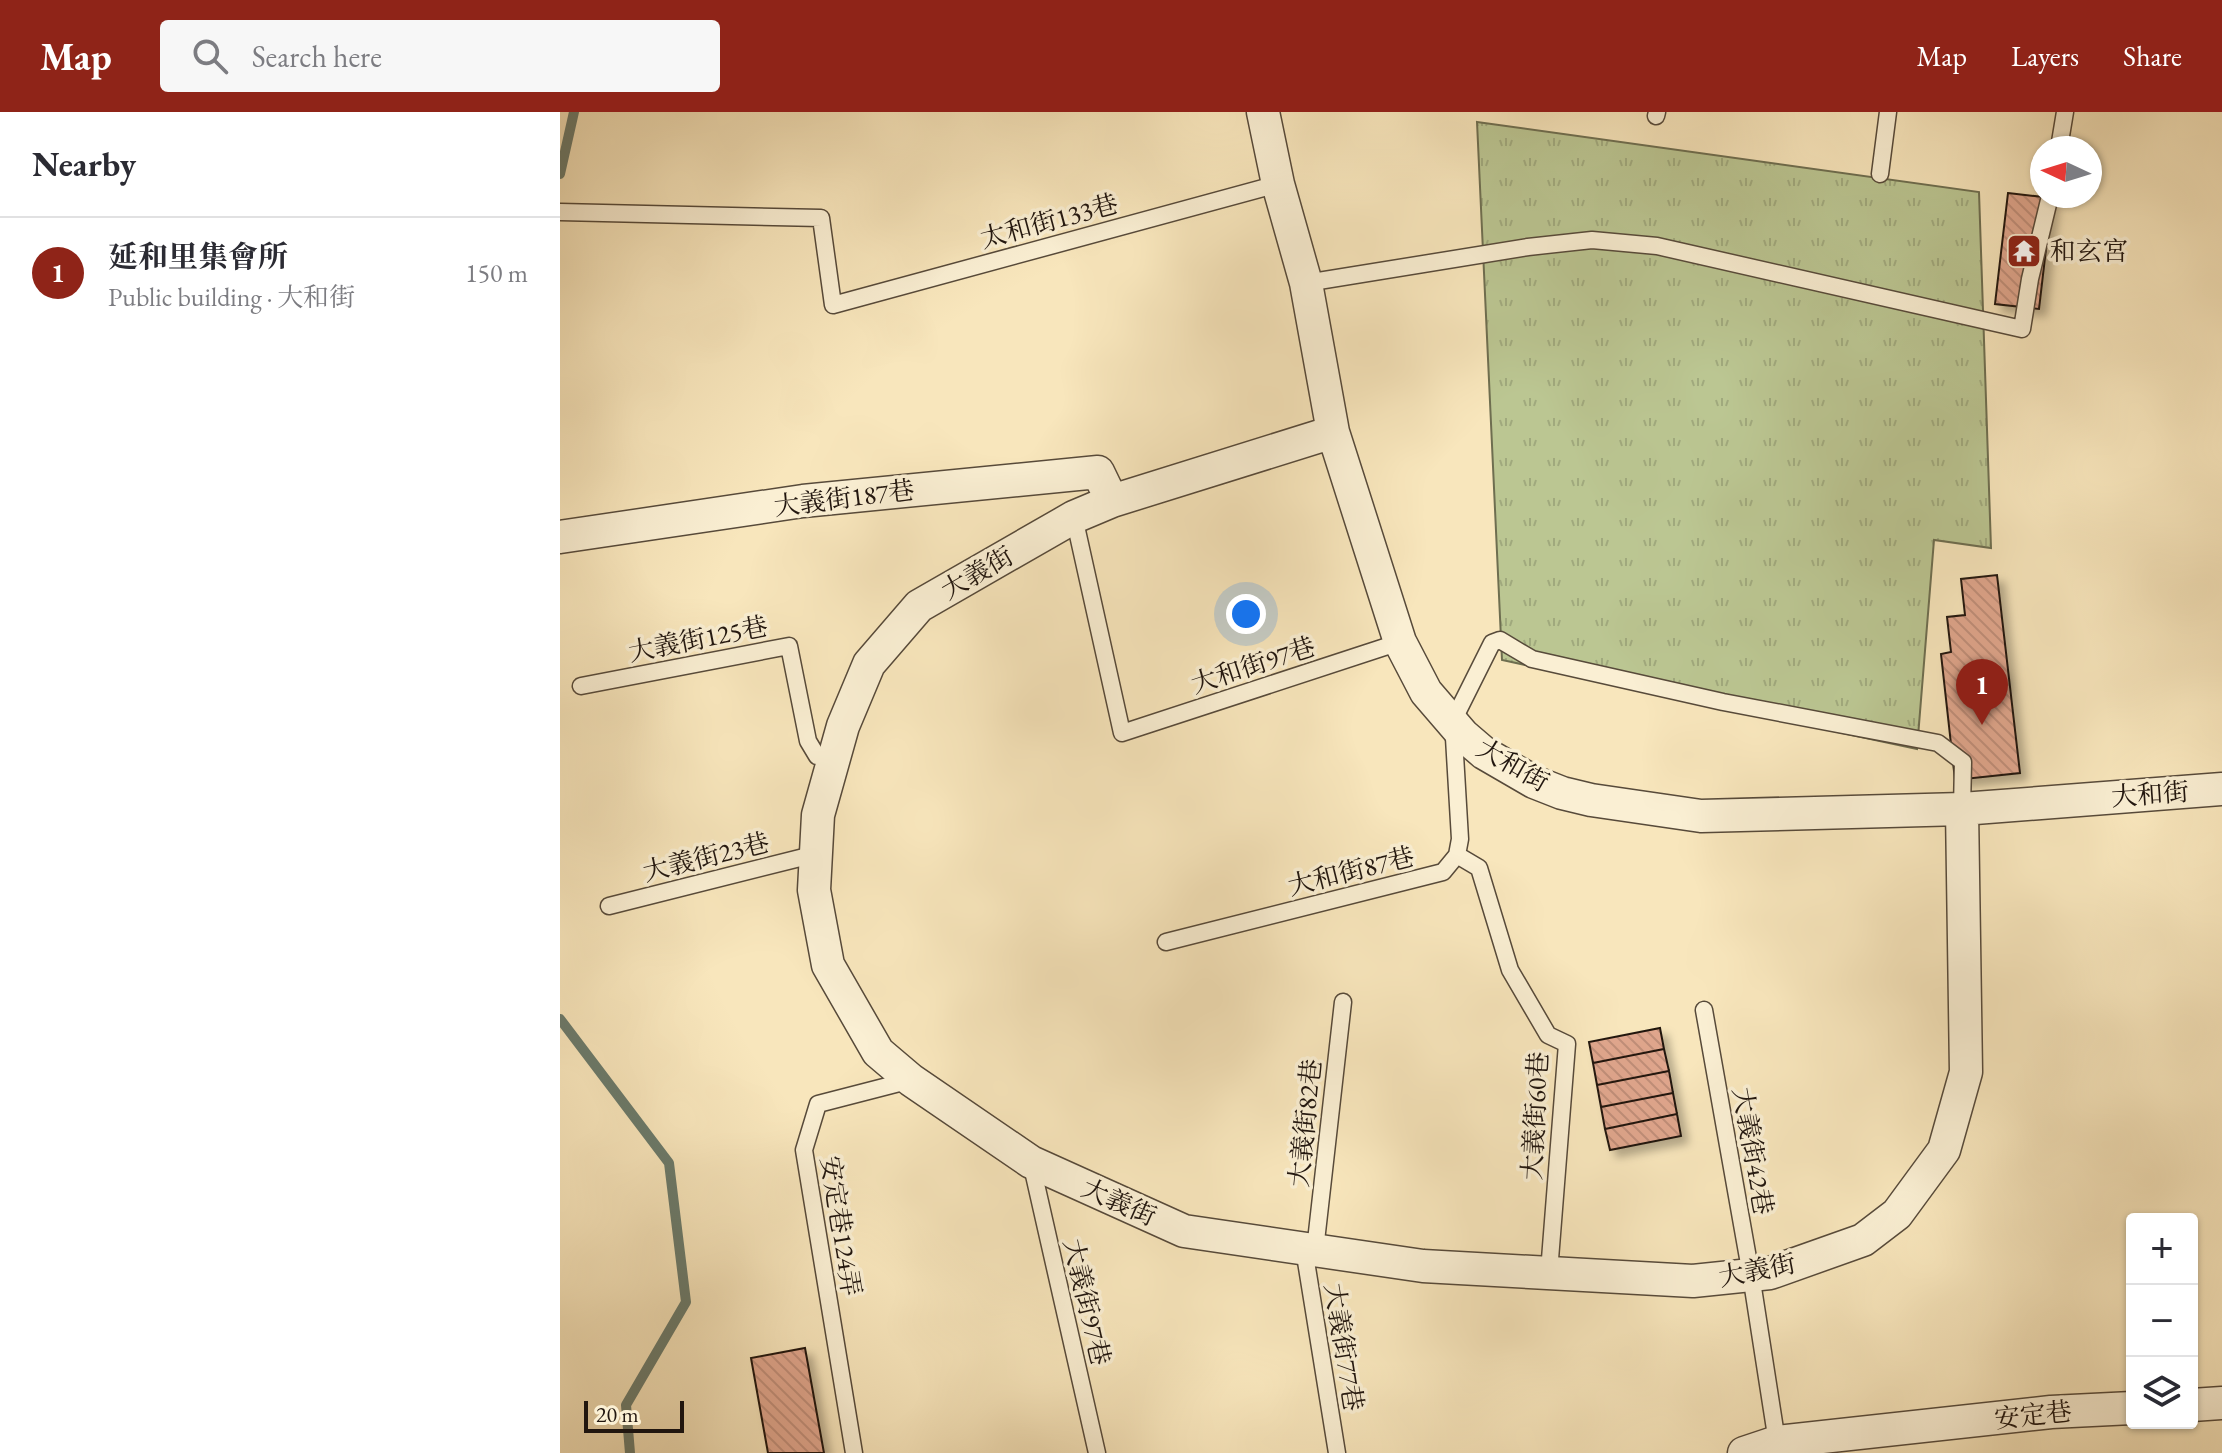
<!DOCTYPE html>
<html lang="en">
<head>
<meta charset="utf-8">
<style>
	:root { --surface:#fff; --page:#f7f7f7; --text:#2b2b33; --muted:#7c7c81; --line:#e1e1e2; --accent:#8f2418 }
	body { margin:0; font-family:"EB Garamond","Noto Serif TC",serif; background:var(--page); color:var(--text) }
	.controls { position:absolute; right:24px; bottom:24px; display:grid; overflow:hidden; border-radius:8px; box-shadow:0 2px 6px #0004 }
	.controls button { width:72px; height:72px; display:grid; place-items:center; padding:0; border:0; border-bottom:2px solid var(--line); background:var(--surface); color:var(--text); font:40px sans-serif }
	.compass { position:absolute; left:1470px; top:24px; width:72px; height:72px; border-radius:50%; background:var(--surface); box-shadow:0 2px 6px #0004; rotate:274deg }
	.scale { position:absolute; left:24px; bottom:20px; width:100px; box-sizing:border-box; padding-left:8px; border:4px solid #21160f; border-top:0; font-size:22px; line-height:28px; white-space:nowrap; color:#21160f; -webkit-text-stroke:6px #faefd3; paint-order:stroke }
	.you { position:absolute; left:686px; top:502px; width:28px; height:28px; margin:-20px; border:6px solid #fff; border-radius:50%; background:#1a73e8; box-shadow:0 0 0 12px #1a73e833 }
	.badge { display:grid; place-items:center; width:52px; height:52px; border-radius:50%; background:var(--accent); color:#fff; font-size:26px; font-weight:700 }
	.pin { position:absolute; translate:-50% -66px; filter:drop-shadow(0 2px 4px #0008) }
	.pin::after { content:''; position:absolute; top:42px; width:28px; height:24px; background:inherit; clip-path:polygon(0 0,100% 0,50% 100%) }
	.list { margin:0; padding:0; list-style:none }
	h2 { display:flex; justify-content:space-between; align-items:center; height:104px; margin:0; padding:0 32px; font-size:34px }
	h2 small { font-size:26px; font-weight:400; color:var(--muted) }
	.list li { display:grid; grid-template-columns:52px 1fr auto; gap:24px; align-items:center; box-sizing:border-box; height:112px; padding:0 32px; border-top:2px solid var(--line) }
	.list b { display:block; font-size:30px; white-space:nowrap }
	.list p { margin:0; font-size:26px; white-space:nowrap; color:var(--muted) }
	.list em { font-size:26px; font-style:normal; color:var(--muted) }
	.icon { flex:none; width:44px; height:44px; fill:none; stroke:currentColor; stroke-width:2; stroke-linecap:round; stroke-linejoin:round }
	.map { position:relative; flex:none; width:1662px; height:1341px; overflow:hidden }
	header { display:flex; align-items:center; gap:48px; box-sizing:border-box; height:112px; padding:0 40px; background:var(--accent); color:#fff }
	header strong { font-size:38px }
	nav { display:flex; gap:44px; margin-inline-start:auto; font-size:28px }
	.search { width:560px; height:72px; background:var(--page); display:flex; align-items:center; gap:20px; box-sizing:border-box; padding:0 28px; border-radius:8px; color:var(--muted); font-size:30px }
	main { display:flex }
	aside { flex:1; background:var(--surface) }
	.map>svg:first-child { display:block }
	.grass { fill:url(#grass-tufts); stroke:#6e6e50; stroke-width:2 }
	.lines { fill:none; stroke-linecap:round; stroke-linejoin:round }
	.stream { stroke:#6c7c6d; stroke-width:10 }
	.building { fill:url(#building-back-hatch); stroke:#21160f; stroke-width:2; filter:url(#shadow) }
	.service-casing { stroke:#574a3a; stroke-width:19 }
	.minor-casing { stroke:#574a3a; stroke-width:35 }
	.service { stroke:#faefd3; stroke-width:16 }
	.minor { stroke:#faefd3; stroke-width:32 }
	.labels { text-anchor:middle; stroke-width:7; stroke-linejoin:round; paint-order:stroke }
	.street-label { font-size:26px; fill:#21160f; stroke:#faefd3 }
	.poi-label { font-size:26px; fill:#21160f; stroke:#faefd3; text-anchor:start }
</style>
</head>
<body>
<header>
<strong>Map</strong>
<div class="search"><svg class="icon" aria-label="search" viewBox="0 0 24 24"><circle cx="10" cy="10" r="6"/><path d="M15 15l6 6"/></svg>Search here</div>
<nav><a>Map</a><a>Layers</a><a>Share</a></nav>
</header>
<main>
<aside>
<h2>Nearby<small></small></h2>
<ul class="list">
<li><span class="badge">1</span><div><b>延和里集會所</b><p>Public building · 大和街</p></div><em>150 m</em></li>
</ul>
</aside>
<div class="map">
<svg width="1662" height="1341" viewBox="0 0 1662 1341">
	<defs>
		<pattern id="grass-tufts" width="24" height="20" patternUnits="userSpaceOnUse" patternTransform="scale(2)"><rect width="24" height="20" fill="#bbc692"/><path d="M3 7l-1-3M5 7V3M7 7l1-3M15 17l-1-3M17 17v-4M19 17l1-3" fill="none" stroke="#a0a97d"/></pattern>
		<pattern id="building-back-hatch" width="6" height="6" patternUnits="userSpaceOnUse" patternTransform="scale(2)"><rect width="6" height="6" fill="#e0a68d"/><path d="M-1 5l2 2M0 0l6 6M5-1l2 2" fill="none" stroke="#c08e78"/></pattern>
		<filter id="shadow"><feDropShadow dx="7" dy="7" stdDeviation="4" flood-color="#0004"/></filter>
	</defs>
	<rect width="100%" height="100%" fill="#f8e6bc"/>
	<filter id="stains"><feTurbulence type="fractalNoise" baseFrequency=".0025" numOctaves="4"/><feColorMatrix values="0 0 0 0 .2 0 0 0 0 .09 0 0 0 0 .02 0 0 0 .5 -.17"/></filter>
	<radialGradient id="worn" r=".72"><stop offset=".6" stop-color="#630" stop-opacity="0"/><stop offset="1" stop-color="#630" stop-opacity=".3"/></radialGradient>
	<path class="grass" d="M917 10 1419 80 1431 436 1374 428 1357 637 942 548Z"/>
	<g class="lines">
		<path class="stream" d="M0 62 14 0
			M0 907 109 1051 126 1190 66 1293 70 1341"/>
	</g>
	<path class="building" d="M1448 81 1492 86 1479 197 1435 192Z
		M1437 463 1460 661 1395 668 1381 542 1391 540 1387 505 1405 503 1401 467Z
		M1100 916 1104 937 1033 951 1029 930Z
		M1104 937 1109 959 1037 973 1033 951Z
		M1109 959 1113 981 1041 995 1037 973Z
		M1113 981 1117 1002 1045 1017 1041 995Z
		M1117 1002 1121 1024 1050 1038 1045 1017Z
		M245 1236 264 1341H208L191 1246Z"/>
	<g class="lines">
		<g class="service-casing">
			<path id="service" d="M1096 4 1097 0
				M1499 36 1505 0
				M1320 62 1328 0
				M0 100 261 106 273 193 718 72
				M746 171 968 135 1032 128 1097 134 1462 217 1470 167 1490 84
				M514 405 562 621 840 530
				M21 574 229 534 248 629 257 644 274 645
				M897 743 919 756 950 858 988 923 1007 932 989 1160
				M49 794 256 742
				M606 830 883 760 897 743 900 727 893 609 932 531 940 528 972 547 1163 590 1378 631 1403 650 1402 697
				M1144 898 1191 1163 1217 1330
				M471 1050 537 1341
				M744 1137 777 1341
				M755 1138 783 890
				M294 1341 244 1038 258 992 351 968"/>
		</g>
		<g class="minor-casing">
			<path id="minor" d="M703 0 718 72 746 171 773 320 840 530 866 580 903 623 924 641 974 670 1002 681 1031 688 1141 704 1402 697 1662 677
				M773 320 552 389 514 405 359 494 309 552 283 614 258 703 254 778 268 853 318 940 351 968 471 1050 624 1119 863 1154 1133 1169 1210 1161 1303 1128 1337 1102 1384 1038 1406 960 1402 697
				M0 425 243 389 538 360 552 389
				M1632 1293 1662 1291
				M1184 1341 1217 1330 1491 1300 1572 1296"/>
		</g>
		<use href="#service" class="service"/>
		<use href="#minor" class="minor"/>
	</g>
	<defs>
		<g id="temple-square" transform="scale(1.8)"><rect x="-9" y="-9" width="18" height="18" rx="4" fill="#8f2418" stroke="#faefd3"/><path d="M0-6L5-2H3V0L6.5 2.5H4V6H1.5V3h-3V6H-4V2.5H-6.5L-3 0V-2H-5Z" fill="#fff"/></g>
	</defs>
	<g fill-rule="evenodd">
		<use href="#temple-square" x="1464" y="139"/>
	</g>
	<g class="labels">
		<g class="street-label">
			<text transform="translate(489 109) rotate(-15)" y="9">太和街133巷</text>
			<text transform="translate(284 386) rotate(-7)" y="9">大義街187巷</text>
			<text transform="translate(417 461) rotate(-30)" y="9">大義街</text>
			<text transform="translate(138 527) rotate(-11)" y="9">大義街125巷</text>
			<text transform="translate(693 553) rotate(-18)" y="9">大和街97巷</text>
			<text transform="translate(953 653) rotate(30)" y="9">大和街</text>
			<text transform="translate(1590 682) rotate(-4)" y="9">大和街</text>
			<text transform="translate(146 745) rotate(-14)" y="9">大義街23巷</text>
			<text transform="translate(791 759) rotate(-14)" y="9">大和街87巷</text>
			<text transform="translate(975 1004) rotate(-87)" y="9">大義街60巷</text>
			<text transform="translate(745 1011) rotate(-84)" y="9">大義街82巷</text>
			<text transform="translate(1193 1039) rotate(80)" y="9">大義街42巷</text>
			<text transform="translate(559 1090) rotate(24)" y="9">大義街</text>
			<text transform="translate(281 1114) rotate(81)" y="9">安定巷124弄</text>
			<text transform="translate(1197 1158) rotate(-11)" y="9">大義街</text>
			<text transform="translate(527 1190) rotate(77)" y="9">大義街97巷</text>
			<text transform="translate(784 1235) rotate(81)" y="9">大義街77巷</text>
			<text transform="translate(1473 1303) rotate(-6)" y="9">安定巷</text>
		</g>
		<g class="poi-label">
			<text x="1490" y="148">和玄宮</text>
		</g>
	</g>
	<rect width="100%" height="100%" filter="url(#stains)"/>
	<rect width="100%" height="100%" fill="url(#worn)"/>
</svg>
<div class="controls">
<button>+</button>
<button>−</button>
<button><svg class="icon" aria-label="layers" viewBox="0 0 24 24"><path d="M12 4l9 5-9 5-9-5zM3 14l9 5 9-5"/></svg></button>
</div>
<svg class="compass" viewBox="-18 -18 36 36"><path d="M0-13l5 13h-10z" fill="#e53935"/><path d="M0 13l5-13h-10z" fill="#7c7c81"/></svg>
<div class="scale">20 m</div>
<div class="you"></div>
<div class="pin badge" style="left:1422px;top:613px">1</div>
</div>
</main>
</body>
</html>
